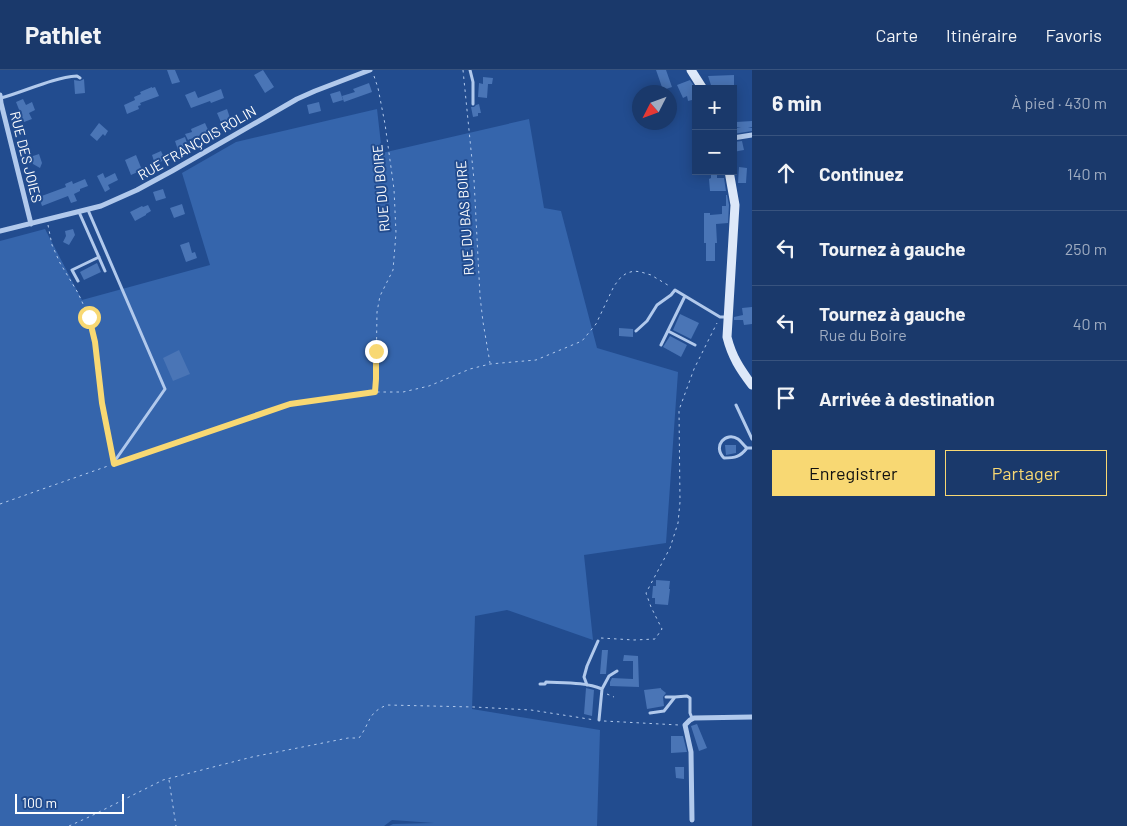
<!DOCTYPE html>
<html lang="fr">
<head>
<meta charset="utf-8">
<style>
	:root { --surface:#1a396b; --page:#274473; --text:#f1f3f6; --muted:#9facc1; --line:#38537e; --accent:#f8d873 }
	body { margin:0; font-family:Barlow,sans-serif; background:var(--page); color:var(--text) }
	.controls { position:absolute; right:15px; top:15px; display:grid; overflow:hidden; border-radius:0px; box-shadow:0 2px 12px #0003 }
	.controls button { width:45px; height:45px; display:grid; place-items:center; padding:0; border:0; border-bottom:1px solid var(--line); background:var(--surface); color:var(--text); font:25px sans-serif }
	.compass { position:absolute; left:632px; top:15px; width:45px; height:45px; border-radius:50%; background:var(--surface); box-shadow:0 2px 12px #0003; rotate:228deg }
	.scale { position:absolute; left:15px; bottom:12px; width:109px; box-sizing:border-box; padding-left:5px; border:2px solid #fff; border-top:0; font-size:14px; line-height:18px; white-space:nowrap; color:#fff; -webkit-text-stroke:4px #224c8f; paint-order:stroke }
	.stop { position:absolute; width:15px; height:15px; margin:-11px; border:4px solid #f8d873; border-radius:50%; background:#fff }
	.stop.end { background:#f8d873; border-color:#fff; box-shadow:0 1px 5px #0008 }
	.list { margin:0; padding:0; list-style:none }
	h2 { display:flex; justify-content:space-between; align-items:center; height:65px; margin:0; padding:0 20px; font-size:21px }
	h2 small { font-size:16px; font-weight:400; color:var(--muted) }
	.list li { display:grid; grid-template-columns:32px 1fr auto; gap:15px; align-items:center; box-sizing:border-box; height:75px; padding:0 20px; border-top:1px solid var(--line) }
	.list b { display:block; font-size:19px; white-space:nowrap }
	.list p { margin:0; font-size:16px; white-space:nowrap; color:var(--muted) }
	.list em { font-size:16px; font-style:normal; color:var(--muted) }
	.actions { display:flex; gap:10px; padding:15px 20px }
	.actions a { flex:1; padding:11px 0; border:1px solid var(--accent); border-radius:0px; text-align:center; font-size:18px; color:var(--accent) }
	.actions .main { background:var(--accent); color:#111 }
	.icon { flex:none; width:28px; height:28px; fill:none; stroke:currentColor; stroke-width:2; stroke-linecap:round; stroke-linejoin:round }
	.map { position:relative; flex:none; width:752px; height:756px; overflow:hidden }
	header { display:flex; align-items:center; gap:30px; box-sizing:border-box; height:70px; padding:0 25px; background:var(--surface); border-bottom:1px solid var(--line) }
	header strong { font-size:24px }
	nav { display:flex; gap:28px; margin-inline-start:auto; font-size:18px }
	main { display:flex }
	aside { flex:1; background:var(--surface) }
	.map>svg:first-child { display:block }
	.green { fill:#3565ac }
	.building { fill:#4a75b6 }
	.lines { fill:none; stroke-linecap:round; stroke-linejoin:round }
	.path { stroke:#b1c9ec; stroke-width:1; stroke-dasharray:2.5 4; stroke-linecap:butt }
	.service { stroke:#b1c9ec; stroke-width:3 }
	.minor { stroke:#b1c9ec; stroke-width:5 }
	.secondary { stroke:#dde8f9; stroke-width:9 }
	.route { stroke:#f8d873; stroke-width:6 }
	.labels { text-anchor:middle; stroke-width:4; stroke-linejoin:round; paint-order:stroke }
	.street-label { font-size:14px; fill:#fff; stroke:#224c8f }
</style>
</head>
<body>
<header>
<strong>Pathlet</strong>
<nav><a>Carte</a><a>Itinéraire</a><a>Favoris</a></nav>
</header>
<main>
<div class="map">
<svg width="752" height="756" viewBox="0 0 752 756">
	<rect width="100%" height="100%" fill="#224c8f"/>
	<path class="green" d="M377 39 382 83 529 49 544 138 561 141 597 278 678 302 666 473 584 485 593 570 507 540 475 546 472 639 600 660 597 756H389L393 754 434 753 392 750 384 756H0V171L45 159 82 230 210 195 182 103 236 72Z"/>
	<path class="building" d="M167 0H175L180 12 172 14Z
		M263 0 274 17 265 23 254 5Z
		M656 0H666L672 17 663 20Z
		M734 5V19H723V15L712 18 708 6Z
		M483 7 493 8 492 14H488L487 28 478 27 479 13 483 14Z
		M84 9 85 23 75 24 74 10 80 11Z
		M690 10 696 19V29L688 31 687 26 683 28 677 15Z
		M369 13 372 22 344 32 342 26 355 22 353 19Z
		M152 17V18L155 17 159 26 140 33 141 35 138 36 139 39 127 44 124 35 135 30 134 27 141 24 140 22Z
		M221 19 224 28 211 33 210 31 191 38 185 25 195 21 198 28Z
		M340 21 343 30 333 33 330 24Z
		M23 29 26 35 32 32 35 40 29 43 32 49 24 52 16 32Z
		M319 32 321 41 309 44 307 35Z
		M479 34 481 43H478V46L473 47 471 37H474L476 35Z
		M227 39 232 54 223 57 217 43Z
		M752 51V57H748L752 58V61L733 64V58H741L736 57V52Z
		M99 53 108 61 105 66 103 64 97 71 90 65Z
		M205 53 209 62 188 70 185 64 192 62 191 59Z
		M185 67 188 76 178 80 175 71Z
		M742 71 744 80 733 82V72Z
		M161 81 165 90 155 94 152 85Z
		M39 84 42 93 40 98 33 94 30 87Z
		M136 85 142 100 131 105 125 90Z
		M739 97 747 98 746 113H738Z
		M711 101H717V108H724L726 121H710L709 109 711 108Z
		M103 103 105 108 115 103 118 110 108 115 110 119 105 122 97 106Z
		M85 109 88 116 80 119V121L74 124 77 131 71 133 68 126 42 136 39 127 66 117 65 114 72 111 73 114Z
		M163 119 166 128 156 131 153 122Z
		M726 125H727L729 135 728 153 716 154 717 173H715V191H706V173H704V143H710V145L722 144V136H726Z
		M182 134 185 144 174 148 170 138Z
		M148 135 151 141 146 144V145L135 151 130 142 142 136 143 137Z
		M73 159 75 165 69 175 63 172 66 166 65 161Z
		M189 172 192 183 195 182 197 188 186 192 180 175Z
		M97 193 101 202 84 210 80 202Z
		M752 237V254L744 255 743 250H734V247L743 245 742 238Z
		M680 244 699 253 691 269 673 260Z
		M619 258 633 259V267L619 266Z
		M670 266 687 275 681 287 663 277Z
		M179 280 190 304 173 311 163 288Z
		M725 375H736V383L726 385Z
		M656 510 670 511 669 519H670L668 535 655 534V528H652L653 516H656Z
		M602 580H608L606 604H600Z
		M624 585 638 586 639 617 610 616V612L612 608 633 609V591H623Z
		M586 618 594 620 592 646 584 644Z
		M661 618V619L666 623 663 627 664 636 647 639 644 620Z
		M697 654 707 678 699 681 691 656Z
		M671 666H683L687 682 671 683Z
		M675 697H684V709L676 708Z"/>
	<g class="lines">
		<path class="path" d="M463 0 474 110 480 226 483 252 490 293
			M374 6 378 18 385 54 394 119 396 163 393 200 380 226 377 242 376 309 375 322
			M48 155 52 175 60 193 78 223 89 247 95 272 102 333 112 385
			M121 392 290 334 375 322H403L429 316 470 299 490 294 536 290 582 271 596 254 614 216 621 207 627 203 634 201 641 202 651 205 671 217
			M0 434 108 396
			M601 568 634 570 655 569 662 559 651 537 646 523 670 478 678 453 680 432 679 340 694 299 717 253
			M607 624 614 627
			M604 651 679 655
			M169 710 176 756
			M69 756 89 747 163 710 252 687 348 668H359C371 652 367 643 387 635L474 637 531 640 595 650"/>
		<path class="service" d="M470 0 473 12V34
			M1 28C27 21 51 8 77 6L80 8
			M88 140 165 319 114 392V394
			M79 142 105 201
			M78 211 72 200 99 187
			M636 261 647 251 657 235 671 225 675 220 720 247H727
			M668 261 695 275
			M661 275 685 226
			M736 335 752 369
			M747 378C740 387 735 388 724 388 712 376 726 361 738 369 741 371 744 376 747 378H752
			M540 614H545L546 612C564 613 585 612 602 619
			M587 615 584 607 587 596 598 571
			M666 627H675
			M650 643 664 641 675 627 687 626 690 628V643L692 648
			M599 650 602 619 609 606 617 601"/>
		<path class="minor" d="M0 25 1 33 31 154
			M733 68 752 65
			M0 161 101 136 137 120 172 101 297 29 315 21 370 0
			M692 750 691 682 685 655 690 650 694 648 752 647"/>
		<path class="secondary" d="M691 0 703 19
			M729 101 735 135 727 267C732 287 740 299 752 315"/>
	</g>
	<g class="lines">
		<path class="route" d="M89 247 95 272 102 333 114 394 290 334 375 322 376 309V281"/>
	</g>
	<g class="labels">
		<g class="street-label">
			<text transform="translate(197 73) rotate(-30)" y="5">RUE FRANÇOIS ROLIN</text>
			<text transform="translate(26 87) rotate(76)" y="5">RUE DES JOIES</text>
			<text transform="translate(381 118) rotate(-95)" y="5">RUE DU BOIRE</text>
			<text transform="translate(465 148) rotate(-94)" y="5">RUE DU BAS BOIRE</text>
		</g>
	</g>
</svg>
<div class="controls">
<button>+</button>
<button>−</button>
</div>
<svg class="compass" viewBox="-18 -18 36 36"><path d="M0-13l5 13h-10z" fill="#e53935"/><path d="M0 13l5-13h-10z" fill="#9facc1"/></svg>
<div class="scale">100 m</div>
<div class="stop" style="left:89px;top:247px"></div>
<div class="stop end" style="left:376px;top:281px"></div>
</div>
<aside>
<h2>6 min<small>À pied · 430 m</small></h2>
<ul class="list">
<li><svg class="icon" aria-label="ahead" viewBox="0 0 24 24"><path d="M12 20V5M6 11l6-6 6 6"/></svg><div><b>Continuez</b></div><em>140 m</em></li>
<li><svg class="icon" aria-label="left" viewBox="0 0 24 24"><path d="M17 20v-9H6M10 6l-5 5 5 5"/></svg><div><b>Tournez à gauche</b></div><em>250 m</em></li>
<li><svg class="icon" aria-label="left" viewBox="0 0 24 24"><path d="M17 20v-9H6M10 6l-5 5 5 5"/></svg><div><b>Tournez à gauche</b><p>Rue du Boire</p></div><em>40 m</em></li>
<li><svg class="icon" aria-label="arrive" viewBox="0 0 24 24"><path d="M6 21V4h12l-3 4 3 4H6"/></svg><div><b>Arrivée à destination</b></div></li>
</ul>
<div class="actions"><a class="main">Enregistrer</a><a>Partager</a></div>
</aside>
</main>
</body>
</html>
